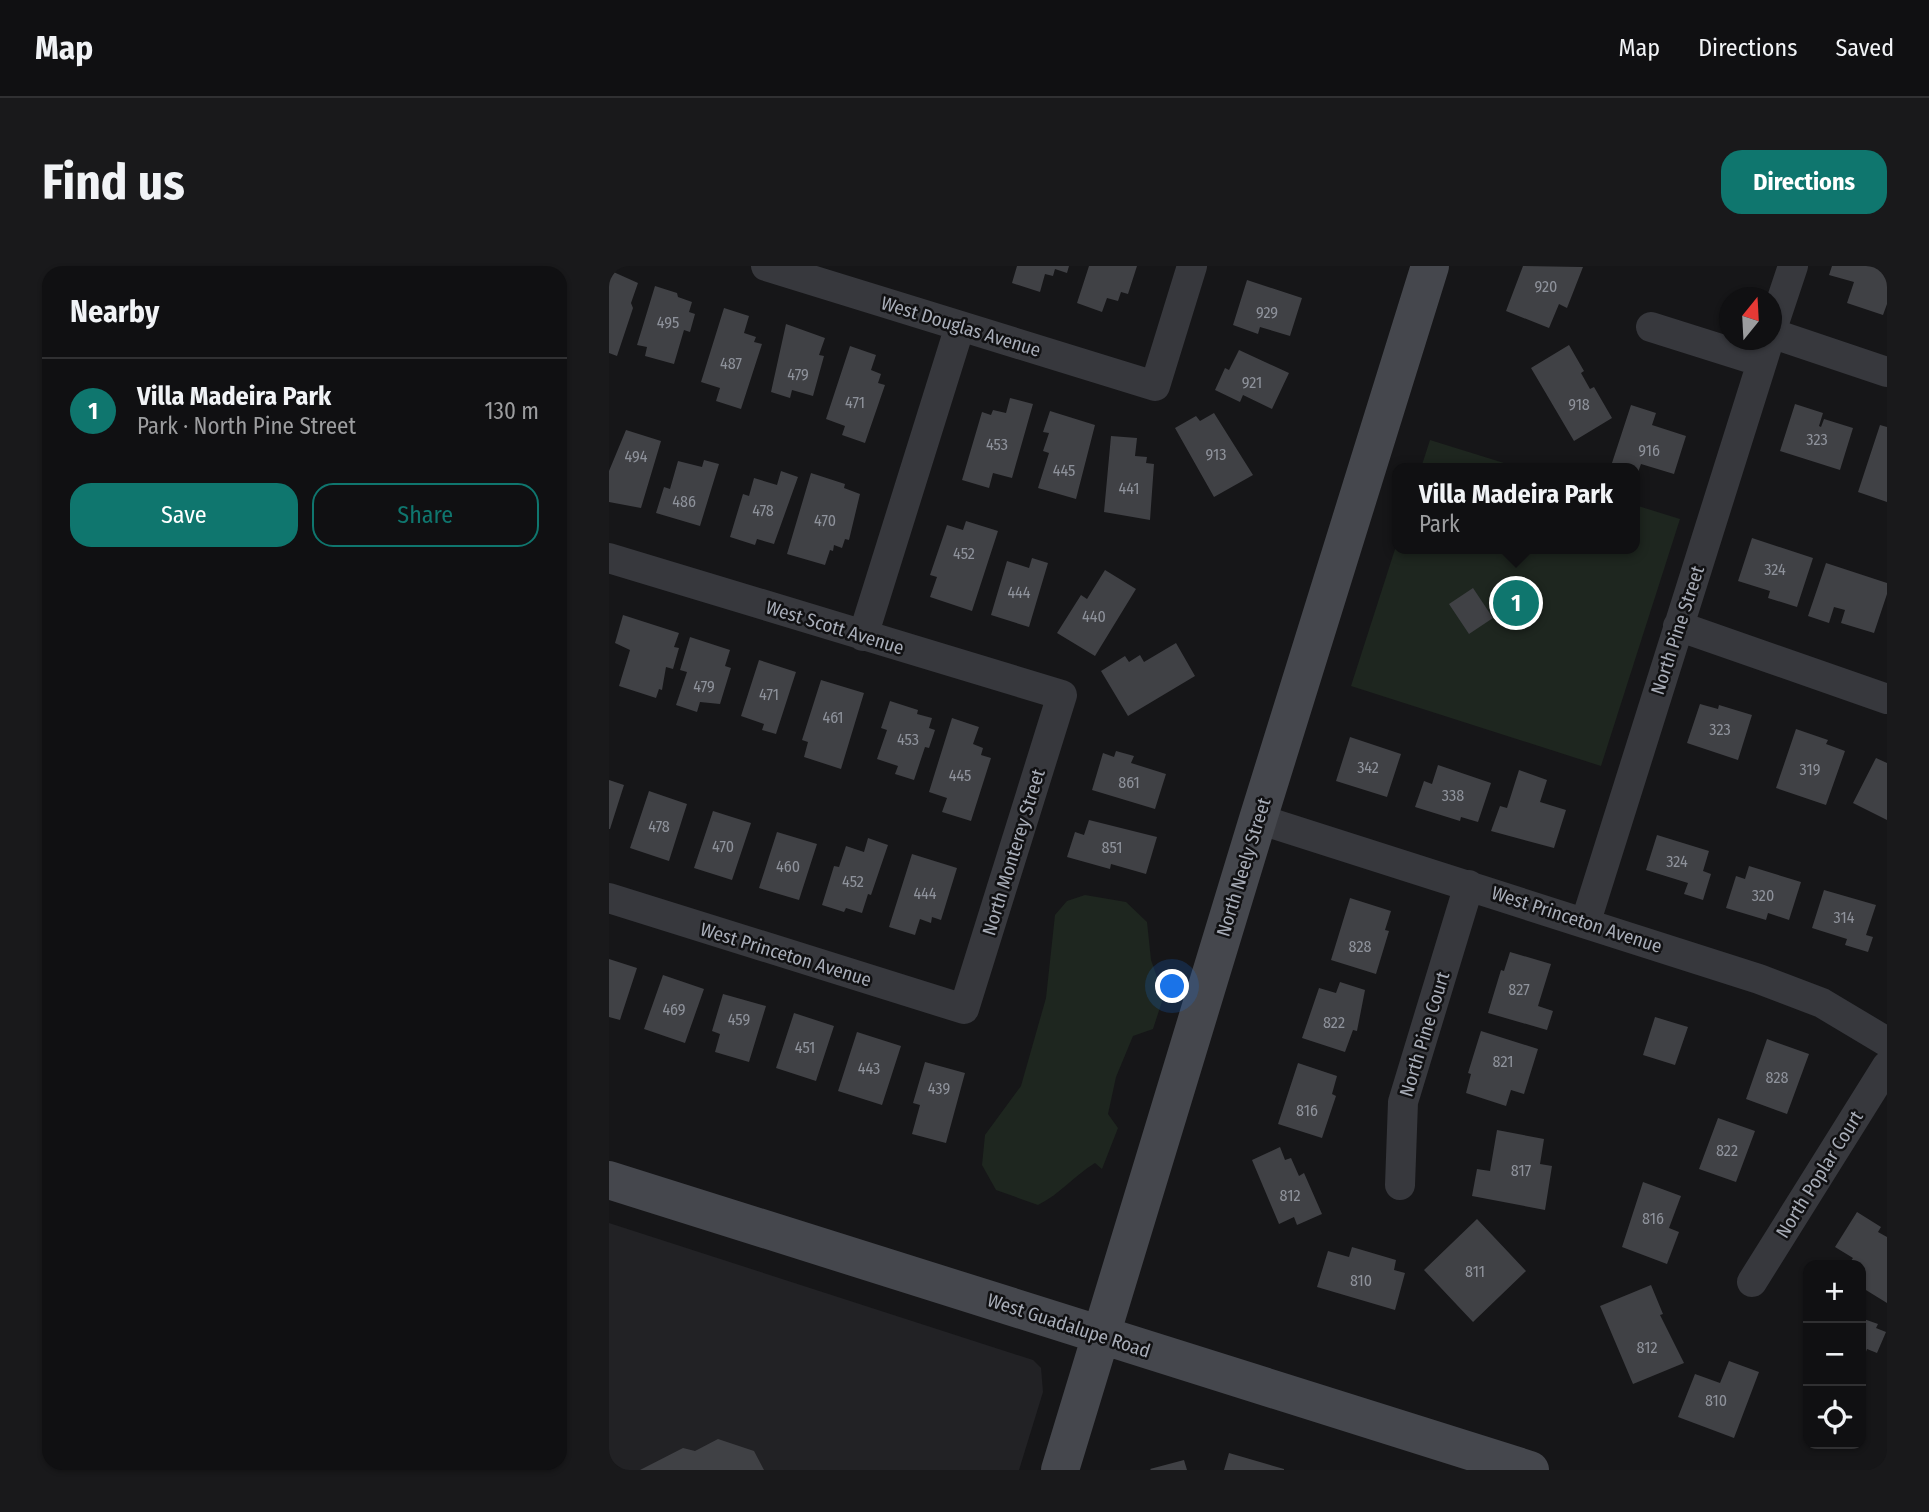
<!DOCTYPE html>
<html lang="en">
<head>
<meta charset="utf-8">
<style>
	:root { --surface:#101012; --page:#19191b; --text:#f1f3f6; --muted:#9c9d9f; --line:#303032; --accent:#0f766e }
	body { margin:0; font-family:"Fira Sans Condensed",sans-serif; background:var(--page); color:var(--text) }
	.controls { position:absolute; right:21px; bottom:21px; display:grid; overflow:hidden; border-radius:14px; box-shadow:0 2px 5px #0004 }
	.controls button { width:63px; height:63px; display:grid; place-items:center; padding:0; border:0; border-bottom:2px solid var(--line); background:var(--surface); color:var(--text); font:35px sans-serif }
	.compass { position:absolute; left:1110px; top:21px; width:63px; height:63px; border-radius:50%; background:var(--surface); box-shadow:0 2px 5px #0004; rotate:18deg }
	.you { position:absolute; left:564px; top:721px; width:24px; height:24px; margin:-18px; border:5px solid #fff; border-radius:50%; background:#1a73e8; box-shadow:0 0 0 10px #1a73e833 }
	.badge { display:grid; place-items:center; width:46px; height:46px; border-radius:50%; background:var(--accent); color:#fff; font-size:23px; font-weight:700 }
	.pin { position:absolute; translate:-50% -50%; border:4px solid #fff; box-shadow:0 2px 7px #0006 }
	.popup { position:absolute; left:783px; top:197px; width:248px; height:91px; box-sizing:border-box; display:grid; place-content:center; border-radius:14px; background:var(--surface); filter:drop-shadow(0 2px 5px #0005); font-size:23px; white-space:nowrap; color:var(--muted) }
	.popup b { font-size:26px; color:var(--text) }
	.popup::after { content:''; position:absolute; left:50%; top:100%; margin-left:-14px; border:14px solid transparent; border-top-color:var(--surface) }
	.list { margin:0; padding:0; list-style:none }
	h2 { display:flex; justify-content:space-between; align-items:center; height:91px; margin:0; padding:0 28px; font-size:30px }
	h2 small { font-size:23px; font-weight:400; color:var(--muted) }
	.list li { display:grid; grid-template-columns:46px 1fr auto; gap:21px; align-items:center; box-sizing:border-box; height:105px; padding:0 28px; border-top:2px solid var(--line) }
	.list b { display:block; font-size:26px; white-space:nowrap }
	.list p { margin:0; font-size:23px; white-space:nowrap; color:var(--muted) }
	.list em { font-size:23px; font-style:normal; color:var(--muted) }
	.actions { display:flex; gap:14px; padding:21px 28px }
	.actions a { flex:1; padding:16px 0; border:2px solid var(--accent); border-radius:21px; text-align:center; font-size:24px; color:var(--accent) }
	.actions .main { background:var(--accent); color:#fff }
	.icon { flex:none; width:38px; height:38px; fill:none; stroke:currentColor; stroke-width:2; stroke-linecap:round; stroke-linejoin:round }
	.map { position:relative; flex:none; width:1278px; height:1204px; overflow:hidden; border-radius:21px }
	header { display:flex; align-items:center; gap:42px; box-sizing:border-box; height:98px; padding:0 35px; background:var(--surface); border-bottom:2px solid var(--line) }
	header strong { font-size:33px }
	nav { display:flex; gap:38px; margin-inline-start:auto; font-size:24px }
	.intro { display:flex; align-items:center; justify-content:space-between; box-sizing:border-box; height:168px; padding:0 42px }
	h1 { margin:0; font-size:49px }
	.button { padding:18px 32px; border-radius:21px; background:var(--accent); color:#fff; font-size:24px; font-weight:700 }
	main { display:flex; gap:42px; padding:0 42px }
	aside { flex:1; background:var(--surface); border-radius:21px; box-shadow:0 2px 5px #0004 }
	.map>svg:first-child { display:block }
	.built { fill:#222225 }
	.green { fill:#1e261f }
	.building { fill:#404145 }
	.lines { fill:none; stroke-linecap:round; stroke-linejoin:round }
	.street { stroke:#37383d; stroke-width:30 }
	.secondary { stroke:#45474d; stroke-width:38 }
	.labels { text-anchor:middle; stroke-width:5; stroke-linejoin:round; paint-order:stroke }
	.number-label { font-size:16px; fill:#8e929b }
	.street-label { font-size:19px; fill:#a8adb8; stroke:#111113 }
</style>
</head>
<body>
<header>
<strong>Map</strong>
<nav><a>Map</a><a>Directions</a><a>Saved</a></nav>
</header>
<div class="intro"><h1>Find us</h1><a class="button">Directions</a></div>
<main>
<aside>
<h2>Nearby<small></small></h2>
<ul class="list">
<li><span class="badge">1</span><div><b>Villa Madeira Park</b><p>Park · North Pine Street</p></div><em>130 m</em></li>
</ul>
<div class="actions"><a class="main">Save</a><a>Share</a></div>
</aside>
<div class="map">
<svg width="1278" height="1204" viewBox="0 0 1278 1204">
	<rect width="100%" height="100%" fill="#161618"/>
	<path class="built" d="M0 957 424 1094 432 1102 434 1126 410 1204H0Z"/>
	<path class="green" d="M821 174 911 202H812Z
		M1026 239 1071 253 992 500 742 420 788 277V283H1026Z
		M476 629 517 636 538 656 542 694 548 711 560 714 544 763 524 770 507 811 499 848 509 862 493 903 486 897C465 910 451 928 429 939L387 924 373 899 376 869 412 820 437 732 446 649 458 635Z"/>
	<path class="building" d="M408 0H460L458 7 446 3 444 10 436 8 431 26 403 17Z
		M480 0H528L519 28 512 26 509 35 498 32 493 46 468 37Z
		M914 0 974 1 958 42 950 38 940 62 897 45Z
		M1223 0H1278V38L1274 49 1238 37 1245 16 1220 9Z
		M0 4 29 17 22 37 24 42 8 90 0 87Z
		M638 14 693 32 681 70 651 61 649 68 624 59Z
		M46 20 68 27 69 31 83 36 80 46 86 48 81 66 75 64 65 98 36 90 38 81 28 79Z
		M115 42 140 50 135 67 147 71 145 76 153 78 132 143 107 135 111 122 92 116Z
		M177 58 216 72 210 89 215 90 204 130 183 124 181 132 162 126Z
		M960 79 975 105 972 107 981 123 985 121 1003 152 965 175 922 102Z
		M241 80 267 89 262 104 272 108 269 117 276 119 256 177 233 169 236 160 217 153Z
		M630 84 680 107 663 143 634 129 631 136 606 124 616 102 620 104Z
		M401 132 424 138 403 212 384 207 380 222 353 214 373 146 382 149 384 144 397 147Z
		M1186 138 1214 147 1210 160 1212 161 1215 153 1244 162 1231 204 1171 185Z
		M1022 139 1047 147 1043 159 1077 170 1065 208 1032 198 1028 209 1026 202 1002 200Z
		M441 145 486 159 467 233 429 222 440 187 434 185 440 167 434 166Z
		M605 147 644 209 605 231 566 162 587 150 591 155Z
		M1271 159 1278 161V236L1249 226Z
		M17 164 52 175 32 242 0 236V205Z
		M502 170 528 172 526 190 538 191 537 197 545 198 541 254 495 246Z
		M95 194 110 198 91 260 47 247 55 221 61 223 69 195 93 201Z
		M172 205 189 211 165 278 148 273 146 279 121 271 134 228 140 230 145 212 168 219Z
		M202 207 236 218 235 222 251 228 240 274 236 273 233 282 225 279 224 285 221 284 216 299 178 288Z
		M357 255 389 265 363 345 321 331 328 311 321 309 338 259 354 264Z
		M1143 272 1204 292 1188 341 1159 332 1161 325 1129 315Z
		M423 292 439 297 420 361 382 349 398 295 420 302Z
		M1217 297 1278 317V328L1265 367 1232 357 1236 344 1225 341 1220 357 1199 350Z
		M496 304 527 323 486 390 448 367 472 329 478 333Z
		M864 322 884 352 860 368 840 338Z
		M14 349 70 367 65 381 70 382 64 403 57 401 53 424 50 423 47 432 10 420 21 384 6 377Z
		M81 371 121 384 116 400 122 402 111 438 91 436 88 446 67 439 78 406 71 404Z
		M567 377 586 410 519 450 492 405 516 390 520 396 531 389 535 396Z
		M150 394 187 406 167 468 153 464 155 458 132 450Z
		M212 414 255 427 232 503 195 491 199 476 193 474Z
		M281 435 309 444 308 448 323 452 320 462 326 464 320 482 316 481 305 514 286 508 289 500 268 493 278 464 272 462Z
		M1091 438 1109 443 1110 439 1143 449 1129 494 1078 477Z
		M343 452 370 461 364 478 374 482 372 489 382 492 362 555 333 546 338 532 320 526Z
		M1187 463 1219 474 1217 478 1236 485 1217 539 1167 522Z
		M741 471 792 488 778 531 727 515Z
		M507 485 525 490 522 497 557 508 546 543 483 524 494 487 505 491Z
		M1267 492 1278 497V554L1244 537Z
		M829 499 882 517 869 556 852 551 851 555 806 541 815 515 823 518Z
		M910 504 938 514 931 536 957 544 945 582 882 565 891 540 898 542Z
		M0 514 15 519 1 563H0Z
		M40 525 78 538 60 595 21 582Z
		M104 545 142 557 123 614 85 602Z
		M480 554 548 571 537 608 502 598 501 603 458 591 466 566 475 569Z
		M168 566 208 578 190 634 150 622Z
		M1048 569 1100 585 1094 605 1102 608 1094 634 1075 628 1079 617 1037 604Z
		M259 572 279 579 262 629 259 628 253 647 237 642 235 646 213 639 225 600 230 601 237 580 255 586Z
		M303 588 348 602 332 654 323 651 322 657 311 653 306 669 280 661Z
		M1140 600 1192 616 1180 654 1159 647 1157 654 1117 642 1127 610 1136 613Z
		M1215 624 1267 639 1257 669 1264 671 1259 686 1236 679 1238 673 1203 662Z
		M741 632 782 645 776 664 780 665 767 708 722 694Z
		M901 686 942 698 929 740 944 745 938 764 879 747 892 704 895 705Z
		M0 693 28 702 11 754 0 751Z
		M54 709 95 723 76 777 35 763Z
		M731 716 756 724 748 765 744 764 736 786 693 772 710 722 727 727Z
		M114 728 157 740 140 796 106 786 111 768 103 765Z
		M185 747 225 760 207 815 167 802Z
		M1046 751 1079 761 1066 799 1034 789Z
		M872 765 929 783 915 828 902 824 897 840 857 827 862 808 859 807Z
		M248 766 292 780 273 839 229 825Z
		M1158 773 1200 788 1178 848 1137 833Z
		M316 796 356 807 337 877 303 868 311 839 304 837Z
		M689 797 728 810 723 828 727 830 713 872 669 858Z
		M1109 852 1146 865 1127 916 1090 903Z
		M888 864 935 873 931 898 943 900 936 944 863 930 868 903 881 905Z
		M671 881 676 894 682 892 690 910 695 907 713 948 688 959 685 951 670 958 643 894Z
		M1034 916 1072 930 1060 962 1070 966 1058 998 1013 981Z
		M1248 946 1272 961 1269 966 1278 971V1037L1252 1021V999H1239L1244 992 1226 981Z
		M868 953 917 1005 864 1056 815 1004Z
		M743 981 787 994 785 1004 796 1007 786 1044 708 1021 719 985 740 991Z
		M1042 1019 1054 1048 1051 1049 1075 1097 1024 1118 991 1040Z
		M1252 1052 1269 1058 1267 1062 1277 1066 1268 1087 1258 1083 1252 1100Z
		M1120 1095 1150 1106 1125 1172 1069 1151 1086 1108 1111 1117Z
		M109 1173 145 1185 155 1204H31L74 1182 86 1185Z
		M620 1187 675 1203V1204H615Z
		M575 1194 578 1204H542L541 1203Z"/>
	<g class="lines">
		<path class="street" d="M157 0 546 120 583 0
			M1042 61 1153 96
			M1162 66 1184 0
			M1162 67 1278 106
			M0 292 453 429 355 743 0 632
			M1069 360 1278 433
			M254 370 351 60
			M649 553 1150 713 1213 737 1278 776
			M977 655 1160 74
			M791 919 794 836 860 619
			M1143 1016 1278 800"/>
		<path class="secondary" d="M0 914 921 1204
			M451 1204 649 553 821 0"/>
	</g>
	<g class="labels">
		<g class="number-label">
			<text x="937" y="26">920</text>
			<text x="658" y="52">929</text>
			<text x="59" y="62">495</text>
			<text x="122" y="103">487</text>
			<text x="189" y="114">479</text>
			<text x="643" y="122">921</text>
			<text x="246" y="142">471</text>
			<text x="970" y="144">918</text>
			<text x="1208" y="179">323</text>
			<text x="388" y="184">453</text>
			<text x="1040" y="190">916</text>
			<text x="607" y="194">913</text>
			<text x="27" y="196">494</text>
			<text x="455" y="210">445</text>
			<text x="520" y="228">441</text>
			<text x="75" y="241">486</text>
			<text x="154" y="250">478</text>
			<text x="216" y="260">470</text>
			<text x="355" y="293">452</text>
			<text x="1166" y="309">324</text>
			<text x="410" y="332">444</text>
			<text x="485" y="356">440</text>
			<text x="95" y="426">479</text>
			<text x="160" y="434">471</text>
			<text x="224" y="457">461</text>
			<text x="1111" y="469">323</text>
			<text x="299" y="479">453</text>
			<text x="759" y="507">342</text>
			<text x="1201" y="509">319</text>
			<text x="351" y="515">445</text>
			<text x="520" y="522">861</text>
			<text x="844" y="535">338</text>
			<text x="50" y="566">478</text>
			<text x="114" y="586">470</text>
			<text x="503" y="587">851</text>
			<text x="1068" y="601">324</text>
			<text x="179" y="606">460</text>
			<text x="244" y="621">452</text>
			<text x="316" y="633">444</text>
			<text x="1154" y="635">320</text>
			<text x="1235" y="657">314</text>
			<text x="751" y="686">828</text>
			<text x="910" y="729">827</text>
			<text x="65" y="749">469</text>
			<text x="130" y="759">459</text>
			<text x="725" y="762">822</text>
			<text x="196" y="787">451</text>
			<text x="894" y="801">821</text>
			<text x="260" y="808">443</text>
			<text x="1168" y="817">828</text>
			<text x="330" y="828">439</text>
			<text x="698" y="850">816</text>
			<text x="1118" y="890">822</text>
			<text x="912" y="910">817</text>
			<text x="681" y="935">812</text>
			<text x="1044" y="958">816</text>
			<text x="866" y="1011">811</text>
			<text x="752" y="1020">810</text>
			<text x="1038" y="1087">812</text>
			<text x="1107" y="1140">810</text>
		</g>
		<g class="street-label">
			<text transform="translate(352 60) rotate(17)" y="7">West Douglas Avenue</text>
			<text transform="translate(226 361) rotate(17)" y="7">West Scott Avenue</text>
			<text transform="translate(1068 364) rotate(-72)" y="7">North Pine Street</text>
			<text transform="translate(404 586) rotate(-73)" y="7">North Monterey Street</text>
			<text transform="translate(634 601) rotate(-73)" y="7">North Neely Street</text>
			<text transform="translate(968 653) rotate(18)" y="7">West Princeton Avenue</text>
			<text transform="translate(177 688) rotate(17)" y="7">West Princeton Avenue</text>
			<text transform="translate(815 768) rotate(-73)" y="7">North Pine Court</text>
			<text transform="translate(1210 908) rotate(-58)" y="7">North Poplar Court</text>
			<text transform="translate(460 1059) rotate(18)" y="7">West Guadalupe Road</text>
		</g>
	</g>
</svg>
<div class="controls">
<button>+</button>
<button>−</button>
<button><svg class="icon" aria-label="locate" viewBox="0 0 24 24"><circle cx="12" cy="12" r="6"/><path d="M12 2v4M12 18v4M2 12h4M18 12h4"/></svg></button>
</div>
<svg class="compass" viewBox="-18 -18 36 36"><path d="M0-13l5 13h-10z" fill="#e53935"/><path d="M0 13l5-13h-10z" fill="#9c9d9f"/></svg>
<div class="you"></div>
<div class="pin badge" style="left:907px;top:337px">1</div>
<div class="popup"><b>Villa Madeira Park</b>Park</div>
</div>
</main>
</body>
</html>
